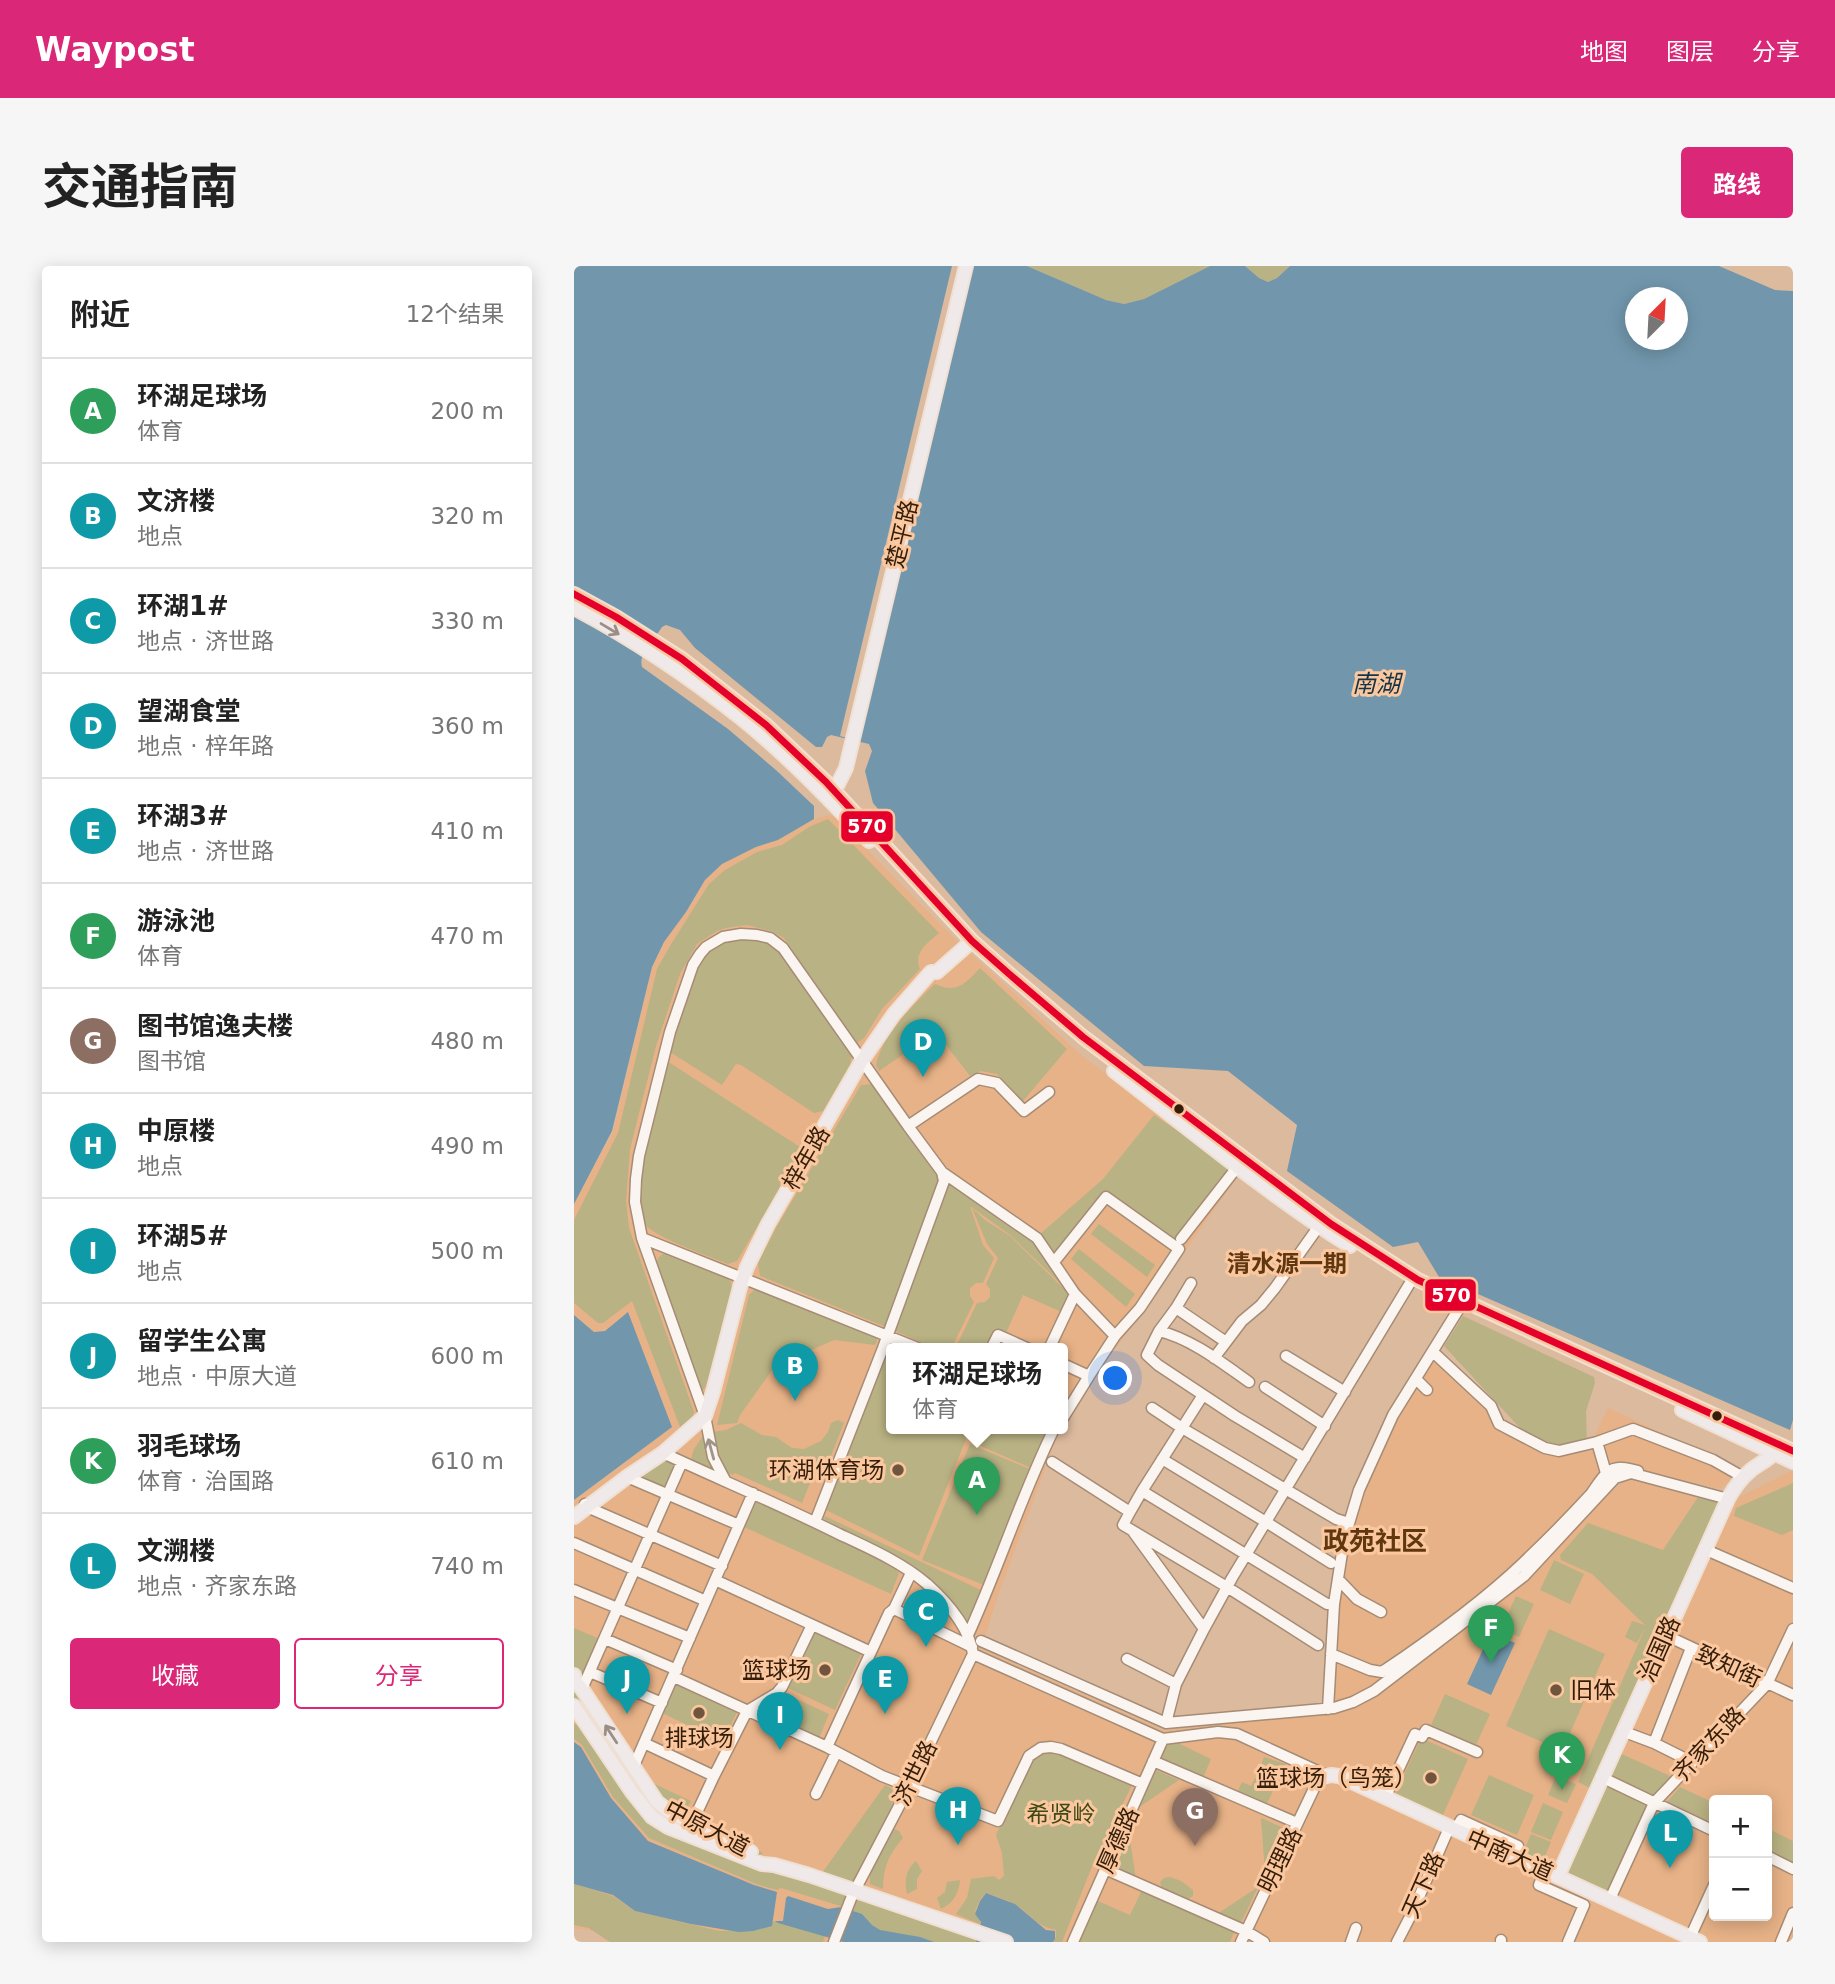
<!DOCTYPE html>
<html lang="zh">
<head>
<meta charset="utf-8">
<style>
	:root { --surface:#fff; --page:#f6f6f6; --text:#222; --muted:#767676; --line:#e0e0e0; --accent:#db2777 }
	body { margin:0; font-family:"DejaVu Sans","Noto Sans SC",sans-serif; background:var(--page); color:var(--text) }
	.controls { position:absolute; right:21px; bottom:21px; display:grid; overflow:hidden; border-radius:7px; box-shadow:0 4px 18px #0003 }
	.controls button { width:63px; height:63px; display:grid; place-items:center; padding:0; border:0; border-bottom:2px solid var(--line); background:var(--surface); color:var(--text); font:35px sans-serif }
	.compass { position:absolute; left:1051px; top:21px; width:63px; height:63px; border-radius:50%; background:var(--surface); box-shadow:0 4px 18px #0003; rotate:24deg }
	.you { position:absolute; left:542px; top:1113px; width:24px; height:24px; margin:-18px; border:5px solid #fff; border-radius:50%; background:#1a73e8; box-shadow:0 0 0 10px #1a73e833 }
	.badge { display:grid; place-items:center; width:46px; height:46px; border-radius:50%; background:var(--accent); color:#fff; font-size:23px; font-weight:700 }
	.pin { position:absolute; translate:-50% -58px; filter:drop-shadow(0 2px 4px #0008) }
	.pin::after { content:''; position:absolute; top:37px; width:24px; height:21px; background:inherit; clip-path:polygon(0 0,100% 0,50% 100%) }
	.popup { position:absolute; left:312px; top:1077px; width:182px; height:91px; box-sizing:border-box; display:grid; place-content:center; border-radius:7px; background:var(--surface); filter:drop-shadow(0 2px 5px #0005); font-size:23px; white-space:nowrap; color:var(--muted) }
	.popup b { font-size:26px; color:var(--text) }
	.popup::after { content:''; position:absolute; left:50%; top:100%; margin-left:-14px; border:14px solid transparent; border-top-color:var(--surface) }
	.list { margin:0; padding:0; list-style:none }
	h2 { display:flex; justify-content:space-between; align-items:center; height:91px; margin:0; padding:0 28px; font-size:30px }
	h2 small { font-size:23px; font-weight:400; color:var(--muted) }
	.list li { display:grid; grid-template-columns:46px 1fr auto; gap:21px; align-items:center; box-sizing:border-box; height:105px; padding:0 28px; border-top:2px solid var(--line) }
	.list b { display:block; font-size:26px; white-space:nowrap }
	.list p { margin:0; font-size:23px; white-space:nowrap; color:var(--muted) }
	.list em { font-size:23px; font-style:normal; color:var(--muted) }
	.actions { display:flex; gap:14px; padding:21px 28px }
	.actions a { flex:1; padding:16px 0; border:2px solid var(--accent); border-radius:7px; text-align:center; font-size:24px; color:var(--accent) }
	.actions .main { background:var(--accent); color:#fff }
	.map { position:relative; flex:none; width:1219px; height:1676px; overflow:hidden; border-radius:7px }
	header { display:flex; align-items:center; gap:42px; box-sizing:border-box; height:98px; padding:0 35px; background:var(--accent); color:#fff }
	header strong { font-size:33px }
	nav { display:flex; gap:38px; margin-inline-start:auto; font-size:24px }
	.intro { display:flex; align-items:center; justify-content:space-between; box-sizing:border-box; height:168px; padding:0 42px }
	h1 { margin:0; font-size:49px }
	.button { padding:18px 32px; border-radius:7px; background:var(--accent); color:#fff; font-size:24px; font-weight:700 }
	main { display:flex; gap:42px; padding:0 42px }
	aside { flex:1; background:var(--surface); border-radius:7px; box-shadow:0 4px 18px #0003 }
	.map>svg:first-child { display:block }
	.built { fill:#e7b287; fill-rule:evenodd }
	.green { fill:#b9b284 }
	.water { fill:#7297ad; fill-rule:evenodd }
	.pier { fill:#dcba9e }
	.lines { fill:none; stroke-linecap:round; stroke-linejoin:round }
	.minor-casing { stroke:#a68b75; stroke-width:13 }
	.major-casing { stroke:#efe0d3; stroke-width:16 }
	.minor { stroke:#faf5f0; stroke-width:10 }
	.major { stroke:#f0e9ea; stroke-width:12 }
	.bus-1-casing { stroke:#fac79f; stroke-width:12 }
	.bus-1 { stroke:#e4002b; stroke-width:7 }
	.oneway { stroke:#9c8e85 }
	.oneway2 { stroke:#a19488 }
	.bus-dot { fill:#351e09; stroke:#fac79f; stroke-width:2.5 }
	.poi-dot { fill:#6f553d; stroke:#fac79f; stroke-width:2.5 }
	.labels { text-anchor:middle; stroke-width:6; stroke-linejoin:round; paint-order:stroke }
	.street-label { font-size:23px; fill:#351e09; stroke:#fac79f }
	.poi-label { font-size:23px; fill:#351e09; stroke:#fac79f; text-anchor:end }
	.park-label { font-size:23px; fill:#3e4814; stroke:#fac79f }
	.water-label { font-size:24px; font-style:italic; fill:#163447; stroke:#fac79f }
	.neighbourhood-label { font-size:24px; font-weight:bold; fill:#613710; stroke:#fac79f }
	.quarter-label { font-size:26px; font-weight:bold; fill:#613710; stroke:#fac79f }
	.line-badge { stroke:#fac79f; stroke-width:2.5 }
	.badge-label { font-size:19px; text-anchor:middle; font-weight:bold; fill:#fff }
</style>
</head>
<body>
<header>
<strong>Waypost</strong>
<nav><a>地图</a><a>图层</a><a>分享</a></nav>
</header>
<div class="intro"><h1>交通指南</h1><a class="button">路线</a></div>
<main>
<aside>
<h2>附近<small>12个结果</small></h2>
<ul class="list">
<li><span class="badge" style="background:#2e9e5b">A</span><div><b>环湖足球场</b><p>体育</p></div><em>200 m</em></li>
<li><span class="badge" style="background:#0f9aa8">B</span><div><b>文济楼</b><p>地点</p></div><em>320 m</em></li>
<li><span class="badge" style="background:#0f9aa8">C</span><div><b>环湖1#</b><p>地点 · 济世路</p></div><em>330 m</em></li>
<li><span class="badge" style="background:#0f9aa8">D</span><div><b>望湖食堂</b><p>地点 · 梓年路</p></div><em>360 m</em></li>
<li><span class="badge" style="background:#0f9aa8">E</span><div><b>环湖3#</b><p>地点 · 济世路</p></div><em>410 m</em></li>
<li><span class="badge" style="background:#2e9e5b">F</span><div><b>游泳池</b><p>体育</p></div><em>470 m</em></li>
<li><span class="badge" style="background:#8d6e63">G</span><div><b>图书馆逸夫楼</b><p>图书馆</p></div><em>480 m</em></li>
<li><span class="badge" style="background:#0f9aa8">H</span><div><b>中原楼</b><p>地点</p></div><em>490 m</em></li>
<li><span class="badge" style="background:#0f9aa8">I</span><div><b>环湖5#</b><p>地点</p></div><em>500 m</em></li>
<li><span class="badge" style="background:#0f9aa8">J</span><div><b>留学生公寓</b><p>地点 · 中原大道</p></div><em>600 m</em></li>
<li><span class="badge" style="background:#2e9e5b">K</span><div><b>羽毛球场</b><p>体育 · 治国路</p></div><em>610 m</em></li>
<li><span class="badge" style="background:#0f9aa8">L</span><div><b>文溯楼</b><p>地点 · 齐家东路</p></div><em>740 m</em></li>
</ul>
<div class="actions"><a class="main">收藏</a><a>分享</a></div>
</aside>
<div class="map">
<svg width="1219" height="1676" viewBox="0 0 1219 1676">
	<rect width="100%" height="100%" fill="#dcba9e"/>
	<path class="built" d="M255 549 261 551 384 676 506 788 664 910 557 1062 493 1144 489 1156V1083H317V1163H486L424 1329 407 1383 589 1464 760 1442 800 1425 950 1310 1057 1207 1154 1233 1167 1230 1217 1205 1219 1206V1676H35L19 1665 0 1662V1234L98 1161 54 1047 31 1065 20 1066 0 1049V936L39 866 78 701 90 676 112 646 131 614 148 598 163 589 182 581 204 574 240 553ZM1140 1534H1193V1650H1140Z
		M859 1086 946 1166 978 1181H1015L1034 1142 1166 1203 1147 1223 1058 1203 1038 1208 946 1307 797 1420 760 1438 754 1435 760 1423 756 1405 770 1274 798 1191Z"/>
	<path class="green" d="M453 0H636L570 33 550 38 532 34Z
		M671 0H716L703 12 694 16 685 12Z
		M254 553 365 667C353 678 339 686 346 703L308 743 290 772 283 777 210 672 197 665 173 659 152 662 143 665 123 678 106 708 82 780 56 883 52 935 55 962 120 1146 118 1153 106 1161 58 1035 29 1057H24L0 1037V954L44 867 83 703 96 680 135 618 151 604 183 586 208 579 235 561Z
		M159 671 189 672 206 683 278 789 276 799 249 845 240 847 167 799 162 798 148 819 96 786C102 761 115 706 130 687 137 678 149 675 159 671Z
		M406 702 493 783 449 835 423 808 407 805 396 810 362 766 305 805 302 799C308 769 340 738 361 718 383 728 391 718 406 702Z
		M93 795 229 883 163 995 154 998C135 990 77 971 68 955L66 910 70 883Z
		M299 818 362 906 366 916 312 1061 186 1010 184 997 202 962 287 819Z
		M580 849 660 903 605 978 531 926 479 990 465 969 529 913Z
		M374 915 461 974 498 1026 487 1018 436 969 396 940 409 979 420 992 409 1017H402L396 1022V1030L400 1036 377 1083H363L319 1064Z
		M398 942 411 954 436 970 488 1021 497 1027 488 1046 449 1029 432 1067 422 1063 413 1083H381L403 1037 411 1036 416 1031V1023L412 1018 424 992 413 978Z
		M525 958 581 999 573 1011 517 968Z
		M505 983 561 1028 552 1041 497 993Z
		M91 987 153 1012 157 1016 158 1022 132 1120 129 1124 125 1121 81 999 85 991Z
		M180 1024 188 1025 302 1070 303 1075 301 1079 260 1074 201 1100 166 1149 163 1157 143 1159 175 1029Z
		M889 1050 1020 1111 1021 1117 1012 1145 1013 1178 996 1181 984 1180 969 1175 953 1167 946 1162 870 1080Z
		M317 1077 332 1083H317V1163H396L345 1290 252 1244Z
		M264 1154 270 1157 247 1215 238 1212 228 1237 161 1207 159 1209 145 1203 138 1166 152 1164 167 1157 188 1169 202 1171 218 1182 230 1183 247 1175 254 1166 257 1157Z
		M399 1163H477L457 1202 395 1175Z
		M131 1167 143 1207 117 1193 120 1183Z
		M396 1178 458 1204 410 1319 348 1294Z
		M91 1190 107 1197 93 1227 59 1212Z
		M1219 1217V1264L1208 1269 1160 1250 1162 1242Z
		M1124 1231 1149 1236 1023 1513 1075 1538 1036 1626 984 1602 1018 1523 1004 1516 1072 1360 1063 1377 1051 1371 1058 1355 1071 1359 1018 1308 987 1294 986 1289 1014 1257 1089 1284Z
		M182 1235 318 1299 325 1307 317 1328 170 1261Z
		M251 1250 415 1328 399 1367C392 1355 385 1342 374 1332 341 1298 292 1275 250 1253Z
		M980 1294 1010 1308 996 1338 966 1324Z
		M942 1330 960 1338 945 1371 927 1363Z
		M0 1362 26 1373 7 1418 0 1405Z
		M975 1363 1031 1388 988 1485 932 1460Z
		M239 1365 288 1386 261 1444 214 1422Z
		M101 1418 163 1446 149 1476 88 1447Z
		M0 1422 70 1513 117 1535 110 1548 144 1563 189 1587 180 1594 85 1554 0 1433Z
		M208 1426 255 1448 245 1472 181 1444Z
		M871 1428 916 1448 902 1479 857 1459Z
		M0 1458 12 1460 76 1552 274 1628 270 1641 207 1622 203 1624 182 1618 75 1572 39 1531 8 1479 0 1473Z
		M847 1472 894 1493 868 1551 820 1531Z
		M604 1477 637 1493 629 1512 585 1494 592 1479Z
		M1041 1485 1105 1514 1086 1535 1029 1511Z
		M475 1486 489 1488 558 1519 519 1598 488 1676H479L482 1671V1664C459 1659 456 1646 439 1637 431 1633 421 1630 412 1627 406 1632 402 1640 401 1648L406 1652V1658L382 1648 393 1632 397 1613 420 1610 425 1614 430 1610 428 1587 422 1569 456 1496 461 1490Z
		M690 1491 712 1498 705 1513 685 1504Z
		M579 1503 605 1514 561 1544Z
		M915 1509 960 1529 943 1569 897 1549Z
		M982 1510 1002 1518 993 1537 974 1529Z
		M681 1512 701 1520 692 1540 663 1527 668 1516 677 1520Z
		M311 1519 325 1526 280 1616 248 1607Z
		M1106 1521 1140 1537V1561L1092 1537Z
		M969 1537 989 1546 977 1574 957 1566Z
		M687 1552 712 1563 691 1607Z
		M554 1559 562 1614 535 1602Z
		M318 1562 325 1565 329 1572C315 1588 309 1601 309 1623L296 1618V1609Z
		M1193 1562 1219 1575V1599L1193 1586Z
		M957 1568 977 1576 968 1597 948 1589Z
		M342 1595 348 1605 343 1613V1623L333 1628C330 1615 332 1603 342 1595Z
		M596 1611 607 1615 619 1624V1630L612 1634 588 1623 586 1616 590 1612Z
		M386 1614C385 1628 379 1637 367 1643L363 1632 371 1626 373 1616Z
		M0 1618 39 1630 61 1645 145 1665 173 1664 201 1655 251 1670 249 1676H36L15 1662 0 1659Z
		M684 1621 665 1661 640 1650Z
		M568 1624 661 1664 656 1676H500L519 1633 556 1649Z
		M284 1630 417 1676H268Z"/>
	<path class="water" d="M0 0H453L532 34 550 38 570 33 636 0H671L685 12 694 16 703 12 716 0H1145L1201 24 1219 25V1154L1216 1164 865 1011 844 976 819 981 713 905 723 859 654 805 570 800 407 666 299 537 291 505 298 485 295 478 257 469 253 471 248 481H242L121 382 106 364 92 359 88 361C81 372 64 388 68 401L154 463 203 505 240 540V553L204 574 182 581 148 598 131 614 112 646 90 676 78 701 38 865 0 938ZM1062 32H1104V74H1062Z
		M54 1046 98 1161 0 1234V1049L20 1066 31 1065Z
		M917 1366 941 1377 917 1429 893 1418Z
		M0 1476 7 1481 37 1532 74 1575 180 1619 203 1626 198 1660 179 1665 165 1666 117 1658 61 1645 39 1629 0 1618Z
		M412 1627 441 1638 472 1664 481 1665V1673L479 1676H402L407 1656 401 1648 406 1635Z
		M214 1630 254 1643 267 1641 288 1648 298 1659 306 1664 346 1671 360 1676H270L204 1657 201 1655H209L212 1632Z"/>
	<path class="pier" d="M378 0H388L284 475 266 470Z"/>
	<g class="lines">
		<g class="minor-casing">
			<path id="minor" d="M368 906 463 972 501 1028 475 1083
				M68 972 346 1083
				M607 973 664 900
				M480 996 532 931 605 983 566 1042 541 1070 501 1028
				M602 1042 652 1076
				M585 1065 602 1042 617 1017
				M417 1083 424 1069 455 1083
				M859 1086 917 1140 925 1158 971 1182 985 1185 1023 1176 1032 1207
				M712 1090 771 1126
				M640 1092 668 1055 687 1039 701 1022 745 960
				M489 1098 515 1110 489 1152
				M515 1110 541 1070
				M842 1113 853 1124
				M675 1116C648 1097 618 1073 585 1065L573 1089 584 1099 661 1150 731 1192
				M691 1121 751 1160
				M578 1142 608 1162 762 1253 775 1257
				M1023 1176 1059 1163 1139 1194 1169 1211
				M89 1187C147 1214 207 1239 265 1268 295 1282 327 1296 353 1318 373 1336 395 1361 399 1388
				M588 1193 692 1256 757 1297
				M478 1196 556 1246 568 1225 753 1338H760
				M53 1211 165 1259
				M151 1214 139 1191 131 1150 68 972 61 936 62 913 65 890 96 766 119 699 126 688 132 681 149 671 167 668 183 669 196 672 209 682 334 860
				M568 1225 629 1129
				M11 1238 13 1241 148 1300
				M556 1246 549 1259 653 1321 744 1379
				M241 1256 309 1082 370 915 368 906 334 860 404 813 423 817 450 845 475 826
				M560 1267 630 1363
				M0 1277 132 1335
				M1130 1283 1219 1322
				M764 1313 783 1333 807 1346
				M141 1314 297 1386
				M0 1324 116 1372
				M320 1343 398 1381
				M394 1369C425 1301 447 1230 480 1163
				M1091 1369 1219 1429
				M31 1373 103 1404
				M407 1375 592 1457 760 1442 779 1436 800 1425 950 1310 1041 1212 1057 1207 1154 1233
				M399 1388 589 1473 644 1466 663 1468 752 1509
				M757 1388 796 1404 808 1406C857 1373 906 1338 949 1297 972 1275 995 1252 1017 1228 1022 1221 1027 1212 1033 1207 1042 1199 1054 1202 1064 1205
				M553 1393 602 1418
				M16 1406 88 1437
				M100 1411 253 1481 308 1510 424 1555 455 1490 467 1482 477 1481 487 1483 569 1518
				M8 1423 108 1196
				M754 1443 760 1338 770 1274 785 1224 819 1149 886 1041
				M592 1457 602 1418 630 1363 658 1312 836 1017
				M1048 1465 1080 1477 1118 1496
				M70 1477 140 1510
				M1080 1477 1117 1382
				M253 1481 315 1347 320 1343 337 1307
				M579 1495 723 1557
				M59 1502 179 1227
				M1027 1511 1140 1565
				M242 1528 262 1487
				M812 1530 841 1468 848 1471 852 1464 903 1486
				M118 1557 140 1510 173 1445 203 1427 208 1421 238 1359
				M881 1564 887 1554 944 1580
				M1193 1590 1219 1603
				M531 1603 672 1665 690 1676
				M971 1604 965 1619 1010 1639 994 1676
				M1036 1633 1080 1537 1193 1418 1219 1363
				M260 1676 278 1630 335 1521 399 1388
				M499 1676 589 1473
				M667 1676 745 1512
				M777 1676 782 1662
				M823 1676 838 1647 875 1562
				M927 1676V1674
				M1114 1676 1140 1619
				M1207 1676 1219 1647"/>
		</g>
		<g class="major-casing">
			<path id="major" d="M0 328 42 351 108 393 192 459 252 516 398 675 434 707 509 771 757 958 844 1014 1219 1185
				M0 342C59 373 115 411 167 452 213 489 254 532 295 575
				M254 527 264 518 272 502 392 0
				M540 805C617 864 693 928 776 980
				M1108 1144 1219 1196
				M0 1251 53 1211 89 1187 131 1150 139 1126 166 1021 173 1001 194 958 287 796 320 748 357 706H363L398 675
				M0 1409 1 1415 8 1423 83 1536 96 1546 177 1586
				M0 1440 58 1526 78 1551 94 1561 188 1598 200 1599 235 1609 432 1676
				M745 1512 757 1509 765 1510 1126 1676
				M984 1610 1154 1233C1160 1222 1166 1213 1176 1205 1185 1197 1198 1193 1203 1182"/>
		</g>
		<use href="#minor" class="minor"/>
		<use href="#major" class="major"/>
		<g class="bus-1-casing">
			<path id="bus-1" d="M0 328 42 351 108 393 192 459 252 516 398 675 434 707 509 771 757 958 844 1014 1219 1185"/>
		</g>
		<use href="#bus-1" class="bus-1"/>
	</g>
	<defs><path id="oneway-shaft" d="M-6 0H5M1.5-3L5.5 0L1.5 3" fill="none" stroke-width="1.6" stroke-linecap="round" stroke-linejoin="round" transform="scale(1.75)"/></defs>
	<g class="oneway">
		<use href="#oneway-shaft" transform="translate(36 363) rotate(31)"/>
		<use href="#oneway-shaft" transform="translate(37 1468) rotate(-123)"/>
	</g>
	<use class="oneway2" href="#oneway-shaft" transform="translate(137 1183) rotate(-105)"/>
	<g class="bus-dot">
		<circle cx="605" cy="843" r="6"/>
		<circle cx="1143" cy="1150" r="6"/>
	</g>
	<g class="poi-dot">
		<circle cx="324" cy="1204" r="7"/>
		<circle cx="251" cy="1404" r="7"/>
		<circle cx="982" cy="1424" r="7"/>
		<circle cx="125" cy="1447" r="7"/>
		<circle cx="857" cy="1512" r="7"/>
	</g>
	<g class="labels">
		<g class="street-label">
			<text transform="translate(328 268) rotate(-77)" y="8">楚平路</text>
			<text transform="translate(232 892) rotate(-60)" y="8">梓年路</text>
			<text transform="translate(1085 1383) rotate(-66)" y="8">治国路</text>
			<text transform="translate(1155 1400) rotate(25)" y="8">致知街</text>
			<text transform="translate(1135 1478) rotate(-47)" y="8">齐家东路</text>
			<text transform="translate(341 1507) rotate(-64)" y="8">济世路</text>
			<text transform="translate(133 1562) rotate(28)" y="8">中原大道</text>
			<text transform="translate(544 1574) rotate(-66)" y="8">厚德路</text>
			<text transform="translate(936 1589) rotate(24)" y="8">中南大道</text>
			<text transform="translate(706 1594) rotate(-64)" y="8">明理路</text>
			<text transform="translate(849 1619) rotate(-66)" y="8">天下路</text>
		</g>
		<g class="poi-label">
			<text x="310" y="1212">环湖体育场</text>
			<text x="237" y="1412">篮球场</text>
			<text x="996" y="1432" text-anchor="start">旧体</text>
			<text x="125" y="1480" text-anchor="middle">排球场</text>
			<text x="843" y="1520">篮球场（鸟笼）</text>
		</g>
		<g class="park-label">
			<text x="487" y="1556">希贤岭</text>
		</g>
		<g class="water-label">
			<text x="802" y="426">南湖</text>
		</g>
		<g class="neighbourhood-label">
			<text x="713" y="1006">清水源一期</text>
		</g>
		<g class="quarter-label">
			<text x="801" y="1284">政苑社区</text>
		</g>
	</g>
	<g class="line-badge">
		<rect x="266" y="544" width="54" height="33" rx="7" fill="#e4002b"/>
		<rect x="850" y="1012" width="53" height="34" rx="7" fill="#e4002b"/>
	</g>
	<g class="badge-label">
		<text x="293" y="567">570</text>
		<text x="877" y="1036">570</text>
	</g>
</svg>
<div class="controls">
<button>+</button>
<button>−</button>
</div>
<svg class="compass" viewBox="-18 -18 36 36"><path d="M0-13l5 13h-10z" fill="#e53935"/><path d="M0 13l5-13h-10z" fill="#767676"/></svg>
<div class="you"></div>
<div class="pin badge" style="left:403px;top:1249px;background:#2e9e5b">A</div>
<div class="popup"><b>环湖足球场</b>体育</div>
<div class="pin badge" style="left:221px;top:1135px;background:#0f9aa8">B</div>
<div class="pin badge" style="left:352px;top:1381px;background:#0f9aa8">C</div>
<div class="pin badge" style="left:349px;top:811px;background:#0f9aa8">D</div>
<div class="pin badge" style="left:311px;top:1448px;background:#0f9aa8">E</div>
<div class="pin badge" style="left:917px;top:1397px;background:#2e9e5b">F</div>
<div class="pin badge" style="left:621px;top:1580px;background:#8d6e63">G</div>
<div class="pin badge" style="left:384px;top:1579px;background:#0f9aa8">H</div>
<div class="pin badge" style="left:206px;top:1484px;background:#0f9aa8">I</div>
<div class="pin badge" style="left:53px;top:1448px;background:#0f9aa8">J</div>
<div class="pin badge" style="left:988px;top:1524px;background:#2e9e5b">K</div>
<div class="pin badge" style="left:1096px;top:1602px;background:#0f9aa8">L</div>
</div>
</main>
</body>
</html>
